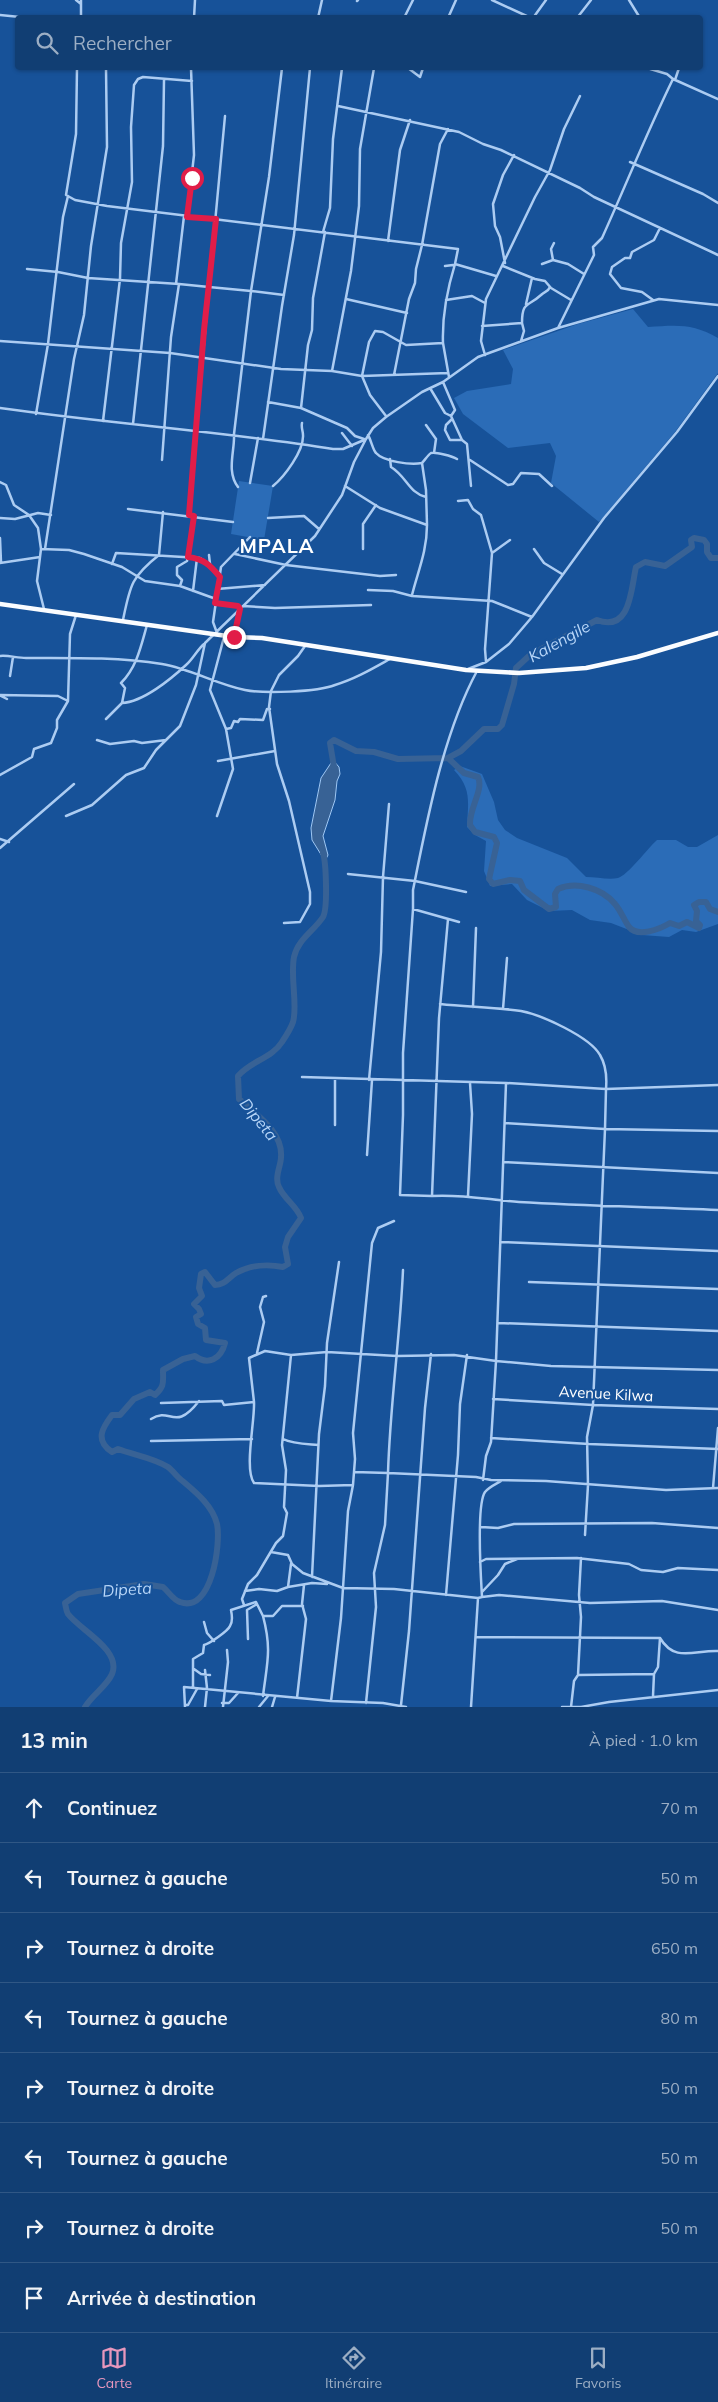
<!DOCTYPE html>
<html lang="fr">
<head>
<meta charset="utf-8">
<style>
	:root { --surface:#113e73; --page:#1e497b; --text:#f1f3f6; --muted:#9caec4; --line:#305785; --accent:#e797bd }
	body { margin:0; font-family:Mulish,sans-serif; background:var(--page); color:var(--text) }
	.stop { position:absolute; width:15px; height:15px; margin:-11px; border:4px solid #e11d48; border-radius:50%; background:#fff }
	.stop.end { background:#e11d48; border-color:#fff; box-shadow:0 1px 5px #0008 }
	.list { margin:0; padding:0; list-style:none }
	h2 { display:flex; justify-content:space-between; align-items:center; height:65px; margin:0; padding:0 20px; font-size:21px }
	h2 small { font-size:16px; font-weight:400; color:var(--muted) }
	.list li { display:grid; grid-template-columns:32px 1fr auto; gap:15px; align-items:center; box-sizing:border-box; height:70px; padding:0 20px; border-top:1px solid var(--line) }
	.list b { display:block; font-size:19px; white-space:nowrap }
	.list em { font-size:16px; font-style:normal; color:var(--muted) }
	.icon { flex:none; width:28px; height:28px; fill:none; stroke:currentColor; stroke-width:2; stroke-linecap:round; stroke-linejoin:round }
	.map { position:relative; flex:none; width:718px; height:1707px; overflow:hidden }
	.search { position:absolute; background:var(--surface); box-shadow:0 1px 4px #0004; left:15px; right:15px; top:15px; height:55px; display:flex; align-items:center; gap:12px; box-sizing:border-box; padding:0 18px; border-radius:5px; color:var(--muted); font-size:19px }
	.sheet { height:625px; background:var(--surface) }
	nav { display:flex; justify-content:space-around; align-items:center; box-sizing:border-box; height:70px; border-top:1px solid var(--line); background:var(--surface); font-size:14px; color:var(--muted) }
	nav a { display:grid; justify-items:center; gap:2px }
	nav .on { color:var(--accent) }
	.map>svg:first-child { display:block }
	.green { fill:#2b6cb7 }
	.water { fill:#386295; stroke:#9ec7f4 }
	.lines { fill:none; stroke-linecap:round; stroke-linejoin:round }
	.river { stroke:#386295; stroke-width:6 }
	.minor { stroke:#acccf2; stroke-width:2.5 }
	.trunk { stroke:#fafcff; stroke-width:4.5 }
	.route { stroke:#e11d48; stroke-width:6 }
	.labels { text-anchor:middle; stroke-width:4; stroke-linejoin:round; paint-order:stroke }
	.street-label { font-size:15px; fill:#fff; stroke:#175299 }
	.water-label { font-size:16px; font-style:italic; fill:#b8d6f8; stroke:#175299 }
	.district-label { font-size:20px; font-weight:bold; letter-spacing:1px; fill:#fff; stroke:#175299 }
</style>
</head>
<body>
<div class="map">
<svg width="718" height="1707" viewBox="0 0 718 1707">
	<rect width="100%" height="100%" fill="#175299"/>
	<path class="green" d="M633 309 648 327C676 325 693 323 718 338V373L675 432 599 522 551 483 556 456 550 443 508 448 463 414 454 398 467 391 511 384 513 369 503 350 578 324Z
		M239 481 273 486 264 540 231 534Z
		M460 766 482 774 494 802 498 820 505 830 517 838 567 858 586 877C596 877 609 880 618 878 627 876 648 848 657 840H676L688 847H697L718 835V924L696 932 682 930 669 937 642 935 611 923 590 920 572 910 549 911 527 900 512 884 490 886 484 871 486 841 475 835 467 827C468 802 472 789 454 770Z"/>
	<path class="water" d="M333 760 339 767 340 774 337 781 335 800 323 836 328 855 325 861 312 840 311 828 321 778Z"/>
	<g class="lines">
		<path class="river" d="M448 758 461 751 484 729H498L502 725 514 684 516 668 530 655 597 620C631 633 631 588 636 567L645 562 665 566 692 547 691 540 694 538 704 540 707 544V552L711 558H718
			M334 767 330 743 334 740 356 751 374 752 398 759 448 758 464 773 478 777C484 790 469 808 470 825L475 832 494 837 497 843 489 879 493 884 510 880 520 881 524 890 549 909 556 907 555 894 558 889C576 881 602 888 615 904 621 911 624 920 629 927 638 938 660 929 670 923L679 926 687 922 699 928 700 925 696 921 697 911 694 905 699 902H706L710 909 718 912
			M85 1707C92 1695 107 1686 112 1674 122 1650 80 1630 68 1614 66 1611 66 1607 65 1603L78 1594 144 1584 163 1587C169 1592 173 1600 180 1602 212 1614 221 1543 217 1524 212 1504 193 1490 179 1478 175 1474 172 1470 168 1467 154 1458 134 1455 118 1449L112 1452C94 1440 103 1427 112 1415H120L134 1399 150 1392 155 1395C165 1386 163 1382 163 1370L183 1359 195 1356C208 1366 221 1359 225 1343L206 1340 205 1328 198 1324 196 1317 201 1314 199 1309 194 1304 202 1296 199 1288 201 1274 205 1272 215 1285C225 1285 228 1278 236 1273 250 1265 268 1264 283 1267L288 1264 285 1247 288 1237 301 1218C297 1206 284 1199 279 1187 274 1177 281 1166 281 1157 283 1131 255 1114 239 1099L238 1076C251 1061 272 1058 282 1042 286 1036 291 1028 293 1022 298 1005 290 978 294 957 298 939 314 931 323 917 328 908 326 862 323 853"/>
		<path class="minor" d="M76 0 81 4
			M81 0V18
			M492 0 531 18
			M629 0 640 18
			M357 1 358 0
			M0 15 30 18
			M194 18 195 0
			M318 18 322 0
			M404 18 413 0
			M448 18 456 0
			M533 18 546 0
			M577 18 591 0
			M77 68 76 134 66 195 75 200 107 206 458 249 455 264 496 276
			M282 68 269 177 251 291 284 295
			M408 68 420 77 423 68
			M647 68 667 74 673 79 718 99
			M675 80 679 68
			M338 106 459 132 483 144 501 150 580 188 594 197 718 255
			M225 116 209 287 251 291 234 434C235 451 226 471 238 487
			M630 162 703 194 718 203
			M187 217 194 155 191 68
			M323 232 330 208 333 139 342 68
			M388 241 400 150 410 120
			M553 260 568 264 584 274
			M505 263 500 237 495 226 493 204 503 175 514 155
			M542 264 553 260 551 249 554 243
			M445 266 453 265
			M503 266 535 279 545 281 551 288 571 300
			M27 269 58 272 88 278 179 284 171 337 162 460
			M176 284 184 216
			M179 284 209 287 189 515
			M346 299 407 313
			M446 300 472 296 485 303
			M653 300 642 292 621 288 610 274 612 267 625 258H630L632 252 654 240 660 228
			M526 304 532 278
			M522 323C522 301 528 307 541 295 545 291 548 292 550 287
			M482 326 522 323 524 331 521 341
			M558 328 594 255 593 247 602 238C626 185 647 132 673 79
			M0 341 170 353 281 369 332 371 362 376 448 373
			M443 343C442 316 447 290 455 264
			M485 355 481 341 486 299 535 197 550 170 564 129 580 96
			M332 371 351 271 359 206 360 149 374 68
			M394 375 409 299 415 283 416 269 422 245 440 144 448 129
			M443 382 455 410 451 416 462 440 467 444 471 486
			M430 388 445 413 451 416
			M268 402 301 408 347 428 355 436 364 439
			M0 408C111 424 222 431 333 449H343L364 440
			M301 408 308 345 312 330 313 298 325 232
			M36 414 48 344 63 217 68 196
			M386 416 370 395 362 376 369 342 375 331 383 332 406 345 443 343 449 377
			M452 419 446 425 445 430 450 440H462
			M103 421 120 279 121 243 132 182 131 127 134 85 138 79 143 77 192 81
			M133 424 163 146 164 80
			M426 425 436 439 434 453
			M342 433 352 446
			M368 435C371 440 373 450 376 453 384 462 411 465 422 463L426 490 427 525
			M263 439 282 306 294 235 310 68
			M390 459 391 467C407 477 409 493 426 497
			M470 460 508 485 513 484 521 473 539 474 552 486
			M422 463C424 461 429 454 431 453 436 452 452 456 457 459
			M0 482 6 485 14 505 29 515 38 528 41 549 37 581 44 609
			M250 483 258 438
			M273 486C284 477 304 451 303 435 303 431 301 428 302 423
			M345 486 380 508 427 525C427 551 418 571 412 595
			M458 501 468 500 473 509 481 515 492 553
			M128 509 233 522
			M0 518 15 519 38 513 51 515
			M268 518 304 516 319 529
			M0 538 1 562
			M41 549 69 550 84 554 122 567 145 581 180 586 216 599
			M45 549 74 359 84 315 91 246 107 147 106 68
			M363 549V524L376 505
			M534 549 544 563 562 574
			M235 554 286 565 380 576 396 575
			M209 555 210 564
			M0 563 40 557
			M112 564 116 553 200 558 209 564 219 577
			M180 586 182 580 177 575V567L187 561 194 516
			M217 589 265 585
			M368 590 393 591 412 596 492 601 532 617
			M193 591 197 558
			M215 603 238 606 240 609 234 637
			M243 606 275 608 371 605
			M123 620C130 586 131 577 159 555L163 512
			M217 633 213 622 221 567 250 537
			M0 656C8 655 17 658 26 658 71 658 117 657 162 664 191 669 216 684 245 690 264 694 317 692 335 685 355 679 372 669 390 659
			M486 662 485 649 492 553 510 540
			M468 669 486 662 509 644 532 617 604 518 677 432 718 376
			M10 676 13 657
			M0 695 58 696 68 701
			M1 696 7 699
			M122 703C143 702 171 679 186 665 193 659 197 650 204 644
			M106 719 122 703 125 688 121 683C137 667 141 646 147 625
			M226 729 231 728 234 721 238 722 240 719 263 720 267 709H270
			M97 740 110 744 134 741 142 743 166 740
			M218 761 275 751
			M0 775 32 757 34 749 51 743 57 728V720L68 701 70 634 76 615
			M66 816 92 805 126 775 144 768 156 750 180 726 196 685 205 643 315 536 342 495 354 462 366 439 373 428 386 417 422 392 443 382 478 357 558 328 659 299 718 305
			M217 816 233 769 226 729 210 690 224 637
			M0 839 9 842
			M0 848 74 784
			M348 874 415 881 466 892
			M413 909 403 1053V1115L400 1195 432 1196
			M448 919 439 1018 432 1196C462 1194 490 1200 519 1202 586 1206 652 1207 718 1210
			M459 922 413 909V890C427 820 443 734 477 671
			M284 923 300 922 310 904V892L289 801 277 764 269 707 271 691 279 675 298 656 305 646
			M440 1004C467 1007 494 1007 521 1011 542 1015 590 1037 600 1055 606 1065 607 1077 606 1089L718 1085
			M473 1007 476 928
			M503 1009 507 958
			M302 1077 506 1083 606 1089 605 1129 505 1123
			M369 1080 381 952 383 877 389 804
			M335 1125V1078
			M367 1155 372 1080
			M503 1162 718 1173
			M468 1196 472 1114 470 1083
			M501 1242 718 1251
			M529 1282 718 1289
			M498 1323 718 1331
			M257 1353 264 1322 260 1307 263 1297 266 1296
			M493 1399 593 1405 718 1409
			M254 1402C255 1421 244 1469 254 1483L319 1486 353 1485 355 1459 353 1433 372 1243 378 1228 394 1221
			M161 1403 222 1401 224 1405 254 1402 249 1358 265 1351 291 1355 327 1352 397 1356 454 1355 496 1361 506 1083
			M151 1419C171 1406 174 1433 199 1401
			M491 1438 589 1444 718 1449
			M283 1439C293 1444 307 1444 318 1445
			M151 1441 252 1439
			M354 1472 388 1473C390 1405 400 1338 403 1270
			M483 1480 486 1456 491 1442 496 1361 551 1366 718 1370
			M353 1485 348 1511 343 1588 394 1589 478 1598
			M713 1488 718 1428
			M481 1527 498 1528 514 1524 652 1523 718 1528
			M585 1535 588 1485 587 1437 593 1405 605 1129 718 1131
			M271 1552 288 1555 292 1564 303 1573 343 1588 341 1618 331 1701 383 1703 406 1707
			M480 1562 486 1559 577 1558 629 1564 641 1570 663 1572 678 1568 718 1570
			M312 1577 319 1434 325 1386 327 1343 339 1262
			M288 1587 291 1564
			M245 1591 259 1589 277 1591 288 1587 312 1583 327 1584
			M482 1592 498 1575 505 1564 517 1559
			M446 1595 458 1455 460 1404 467 1355
			M482 1597 499 1595 590 1603 662 1601 718 1610
			M244 1605 242 1599 248 1584 257 1575 276 1543 283 1536 287 1513 284 1507 286 1470 282 1445 291 1355
			M263 1616C272 1650 267 1663 263 1696
			M204 1622 207 1633 214 1641
			M476 1637 660 1638C675 1663 694 1650 718 1651
			M248 1639 247 1610 257 1604
			M194 1669 201 1674 210 1675
			M654 1674 658 1667 660 1638
			M578 1675 654 1674 653 1696
			M193 1688V1659L203 1653 204 1645C209 1644 228 1631 230 1626 233 1622 232 1615 231 1610L256 1602 263 1616H273L282 1606H303
			M297 1698 306 1619 302 1604 304 1585
			M222 1703H229L238 1693
			M366 1703 376 1607 374 1573 385 1525 388 1473 476 1477 491 1480 546 1481 666 1490 718 1488
			M185 1705H188L197 1689
			M401 1705 409 1631 425 1408 431 1354
			M185 1707 184 1687 331 1701
			M205 1707 207 1688 205 1670
			M223 1707 228 1662 227 1650
			M259 1707 268 1696
			M272 1707 275 1697
			M471 1707 478 1598 482 1597C481 1579 476 1505 485 1492 489 1487 496 1484 501 1481
			M562 1707H580
			M571 1707 574 1681 578 1675 581 1617 579 1595 581 1558
			M581 1707 609 1702 718 1690"/>
		<path class="trunk" d="M0 604 234 637 262 638 466 670 519 673 586 668 637 657 718 633"/>
	</g>
	<g class="lines">
		<path class="route" d="M192 178 187 217 216 219 204 330 189 515 194 516 188 557C204 559 210 565 220 577L215 603 238 606 240 609 234 637"/>
	</g>
	<g class="labels">
		<g class="street-label">
			<text transform="translate(606 1394) rotate(3)" y="5">Avenue Kilwa</text>
		</g>
		<g class="water-label">
			<text transform="translate(559 641) rotate(-29)" y="6">Kalengile</text>
			<text transform="translate(259 1119) rotate(51)" y="6">Dipeta</text>
			<text transform="translate(127 1589) rotate(-4)" y="6">Dipeta</text>
		</g>
		<g class="district-label">
			<text x="277" y="553">MPALA</text>
		</g>
	</g>
</svg>
<div class="stop" style="left:192px;top:178px"></div>
<div class="stop end" style="left:234px;top:637px"></div>
<div class="search"><svg class="icon" aria-label="search" viewBox="0 0 24 24"><circle cx="10" cy="10" r="6"/><path d="M15 15l6 6"/></svg>Rechercher</div>
</div>
<section class="sheet">
<h2>13 min<small>À pied · 1.0 km</small></h2>
<ul class="list">
<li><svg class="icon" aria-label="ahead" viewBox="0 0 24 24"><path d="M12 20V5M6 11l6-6 6 6"/></svg><div><b>Continuez</b></div><em>70 m</em></li>
<li><svg class="icon" aria-label="left" viewBox="0 0 24 24"><path d="M17 20v-9H6M10 6l-5 5 5 5"/></svg><div><b>Tournez à gauche</b></div><em>50 m</em></li>
<li><svg class="icon" aria-label="right" viewBox="0 0 24 24"><path d="M7 20v-9h11M14 6l5 5-5 5"/></svg><div><b>Tournez à droite</b></div><em>650 m</em></li>
<li><svg class="icon" aria-label="left" viewBox="0 0 24 24"><path d="M17 20v-9H6M10 6l-5 5 5 5"/></svg><div><b>Tournez à gauche</b></div><em>80 m</em></li>
<li><svg class="icon" aria-label="right" viewBox="0 0 24 24"><path d="M7 20v-9h11M14 6l5 5-5 5"/></svg><div><b>Tournez à droite</b></div><em>50 m</em></li>
<li><svg class="icon" aria-label="left" viewBox="0 0 24 24"><path d="M17 20v-9H6M10 6l-5 5 5 5"/></svg><div><b>Tournez à gauche</b></div><em>50 m</em></li>
<li><svg class="icon" aria-label="right" viewBox="0 0 24 24"><path d="M7 20v-9h11M14 6l5 5-5 5"/></svg><div><b>Tournez à droite</b></div><em>50 m</em></li>
<li><svg class="icon" aria-label="arrive" viewBox="0 0 24 24"><path d="M6 21V4h12l-3 4 3 4H6"/></svg><div><b>Arrivée à destination</b></div></li>
</ul>
</section>
<nav>
<a class="on"><svg class="icon" aria-label="map" viewBox="0 0 24 24"><path d="M3 6l6-2 6 2 6-2v14l-6 2-6-2-6 2zM9 4v14M15 6v14"/></svg>Carte</a>
<a><svg class="icon" aria-label="directions" viewBox="0 0 24 24"><path d="M12 3l9 9-9 9-9-9zM9 14v-3h6M13 9l2 2-2 2"/></svg>Itinéraire</a>
<a><svg class="icon" aria-label="saved" viewBox="0 0 24 24"><path d="M7 4h10v16l-5-4-5 4z"/></svg>Favoris</a>
</nav>
</body>
</html>
